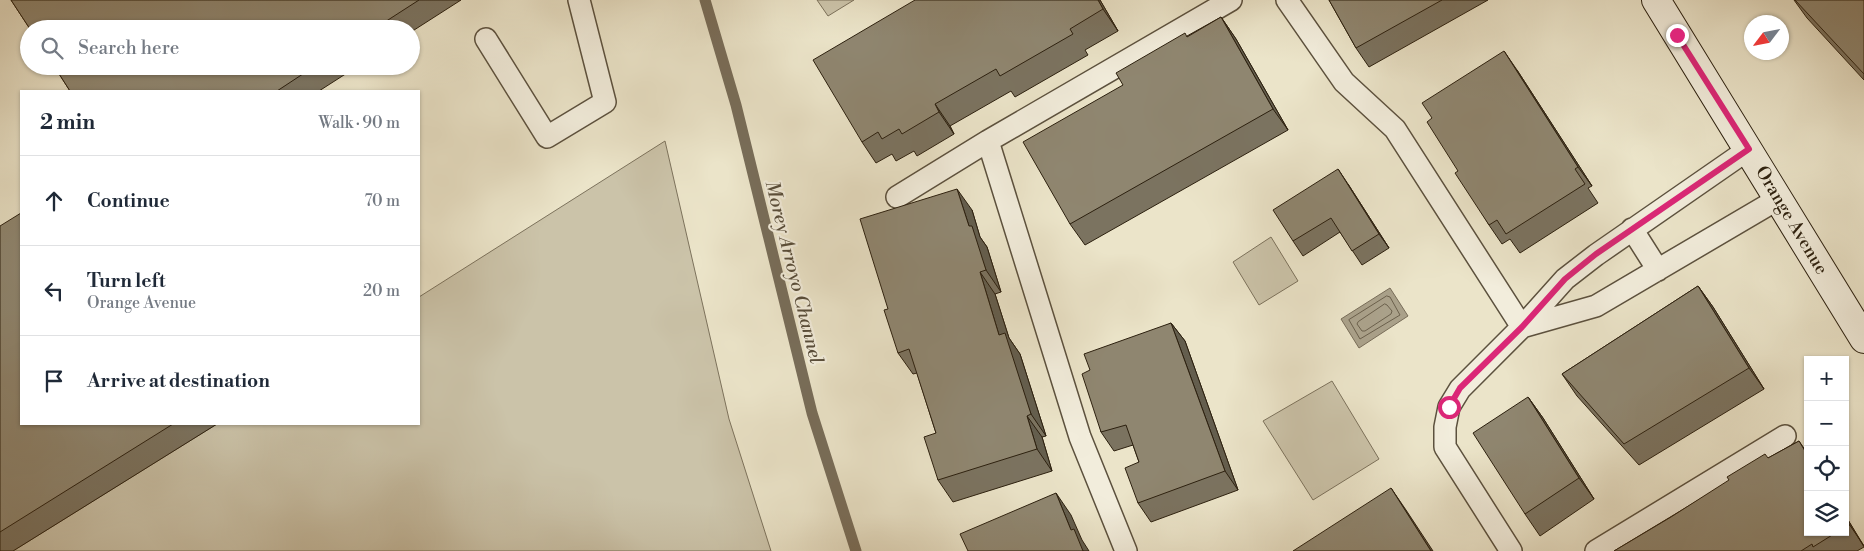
<!DOCTYPE html>
<html lang="en">
<head>
<meta charset="utf-8">
<style>
	:root { --surface:#fff; --page:#f2f2f3; --text:#1f2937; --muted:#747a83; --line:#e0e1e3 }
	body { margin:0; font-family:"Libre Bodoni",serif; background:var(--page); color:var(--text) }
	.controls { position:absolute; right:15px; bottom:15px; display:grid; overflow:hidden; border-radius:0px; box-shadow:0 1px 4px #0004 }
	.controls button { width:45px; height:45px; display:grid; place-items:center; padding:0; border:0; border-bottom:1px solid var(--line); background:var(--surface); color:var(--text); font:25px sans-serif }
	.compass { position:absolute; left:1744px; top:15px; width:45px; height:45px; border-radius:50%; background:var(--surface); box-shadow:0 1px 4px #0004; rotate:238deg }
	.stop { position:absolute; width:15px; height:15px; margin:-11px; border:4px solid #db2777; border-radius:50%; background:#fff }
	.stop.end { background:#db2777; border-color:#fff; box-shadow:0 1px 5px #0008 }
	.list { margin:0; padding:0; list-style:none }
	h2 { display:flex; justify-content:space-between; align-items:center; height:65px; margin:0; padding:0 20px; font-size:21px }
	h2 small { font-size:16px; font-weight:400; color:var(--muted) }
	.list li { display:grid; grid-template-columns:32px 1fr auto; gap:15px; align-items:center; box-sizing:border-box; height:90px; padding:0 20px; border-top:1px solid var(--line) }
	.list b { display:block; font-size:19px; white-space:nowrap }
	.list p { margin:0; font-size:16px; white-space:nowrap; color:var(--muted) }
	.list em { font-size:16px; font-style:normal; color:var(--muted) }
	.icon { flex:none; width:28px; height:28px; fill:none; stroke:currentColor; stroke-width:2; stroke-linecap:round; stroke-linejoin:round }
	.map { position:relative; flex:none; width:1864px; height:551px; overflow:hidden }
	.search { position:absolute; background:var(--surface); box-shadow:0 1px 4px #0004; left:20px; top:20px; width:400px; height:55px; display:flex; align-items:center; gap:12px; box-sizing:border-box; padding:0 18px; border-radius:28px; color:var(--muted); font-size:19px }
	.panel { position:absolute; background:var(--surface); box-shadow:0 1px 4px #0004; left:20px; top:90px; width:400px; height:335px; border-radius:0px }
	.map>svg:first-child { display:block }
	.green { fill:#cbc3a9; stroke:#7c725c }
	.water { fill:#aaa18a; stroke:#786d59 }
	.lines { fill:none; stroke-linecap:round; stroke-linejoin:round }
	.shore { stroke:#6b604c; stroke-width:1 }
	.stream { stroke:#786d59; stroke-width:11 }
	.lane-casing { stroke:#5c513e; stroke-width:24 }
	.secondary-casing { stroke:#2c200f; stroke-width:30 }
	.lane { stroke:#f2eddc; stroke-width:21 }
	.secondary { stroke:#f2eddc; stroke-width:28 }
	.wall { fill:#7b7360; stroke:#2c200f }
	.shaded-wall { fill:#645e4e; stroke:#2c200f }
	.building { fill:#8f8670; stroke:#2c200f }
	.route { stroke:#db2777; stroke-width:6 }
	.labels { text-anchor:middle; stroke-width:4.5; stroke-linejoin:round; paint-order:stroke }
	.street-label { font-size:18px; fill:#2c200f; stroke:#f2eddc }
	.water-label { font-size:19px; font-style:italic; fill:#584d3a; stroke:#f2eddc }
</style>
</head>
<body>
<div class="map">
<svg width="1864" height="551" viewBox="0 0 1864 551">
	<rect width="100%" height="100%" fill="#ebe4c9"/>
	<filter id="stains"><feTurbulence type="fractalNoise" baseFrequency=".004" numOctaves="4"/><feColorMatrix values="0 0 0 0 .2 0 0 0 0 .09 0 0 0 0 .02 0 0 0 .5 -.17"/></filter>
	<radialGradient id="worn" r=".72"><stop offset=".6" stop-color="#630" stop-opacity="0"/><stop offset="1" stop-color="#630" stop-opacity=".3"/></radialGradient>
	<path class="green" d="M817 0H854L828 16Z
		M665 141 729 419 771 551H13L217 424H419V297Z
		M1271 237 1298 281 1259 305 1233 262Z
		M1332 381 1379 459 1313 500 1263 421Z"/>
	<path class="water" d="M1390 288 1408 316 1359 348 1341 319Z"/>
	<g class="lines">
		<path class="shore" d="M1387 296 1390 297 1400 315 1360 339 1349 320Z
			M1385 304 1387 305 1392 311 1391 314 1365 331H1362L1357 324 1358 322Z"/>
		<path class="stream" d="M705 0 736 105 812 413 856 551"/>
		<g class="lane-casing">
			<path id="lane" d="M1287 0 1344 82 1395 129 1522 327
				M486 39 547 137 605 102 579 0
				M988 141 1080 437 1126 551
				M897 197 988 141 1231 0
				M1632 229 1658 270
				M1522 327 1596 306 1778 199
				M1511 551 1445 447V427L1449 407 1460 389 1522 327 1565 279 1596 255 1749 149
				M1596 551 1785 436"/>
		</g>
		<g class="secondary-casing">
			<path id="secondary" d="M1656 0 1864 339"/>
		</g>
		<use href="#lane" class="lane"/>
		<use href="#secondary" class="secondary"/>
	</g>
	<path class="wall" d="M11 0H461L411 32V29H30Z
		M915 0H1100L1118 31 1085 50 1088 55 1015 97 1011 91 950 126 954 134 917 156 914 151 896 161 892 154 876 163 862 142Z
		M1329 0H1488L1369 67 1356 48Z
		M1794 0H1864V80L1807 18Z
		M1221 17 1236 39 1288 130 1085 245 1070 224 1123 85 1187 36Z
		M54 66H358L319 91H70Z
		M1517 70 1592 186 1588 188 1598 203 1520 253 1510 239 1502 244 1489 225 1458 171Z
		M1348 184 1389 248 1362 265 1340 232 1303 256 1293 241Z
		M972 210 980 237 987 247 1001 292 995 294 1009 338 1020 354 1046 436 1042 437 1052 471 953 502 938 480 936 433 917 373 913 374 898 353Z
		M0 226 21 424H217L13 551H0Z
		M1698 286 1713 307 1764 389 1639 465 1577 396 1562 374Z
		M1171 323 1185 341 1238 490 1151 522 1138 503 1139 462 1133 445 1114 451 1101 432 1090 370Z
		M1528 397 1543 418 1594 499 1540 536 1525 514Z
		M1799 441 1808 454V532H1845V515L1864 547 1857 551H1614L1768 458Z"/>
	<path class="shaded-wall" d="M1098 0H1100L1118 31 1103 9Z
		M1221 17 1236 39 1288 130 1273 109Z
		M1504 51 1517 70 1592 186 1578 167Z
		M935 104 950 126 954 134 939 112Z
		M1338 169 1348 184 1389 248 1379 234Z
		M957 189 972 210 980 237 987 247 1001 292 986 270 969 226Z
		M980 272 995 294 1009 338 1020 354 1046 436 1031 414 999 335Z
		M1698 286 1713 307 1764 389 1749 368Z
		M1171 323 1185 341 1238 490 1225 471Z
		M1528 397 1543 418 1594 499 1579 478Z
		M1027 416 1042 437 1052 471 1037 449Z
		M1391 488 1406 510 1433 551H1431Z
		M1056 493 1071 515 1082 540 1089 551H1083L1071 530Z
		M1845 515 1864 546 1845 518Z"/>
	<path class="building" d="M11 0H419L374 29H30Z
		M915 0H1098L1103 9 1070 29 1073 34 1000 76 996 69 935 104 939 112 902 134 899 129 882 139 878 132 862 142 813 60Z
		M1329 0H1442L1356 48Z
		M1795 0H1864V74Z
		M1221 17 1273 109 1070 224 1023 142 1123 85 1116 73 1185 33 1187 37Z
		M1504 51 1578 167 1575 169 1585 184 1506 234 1497 220 1489 225 1455 173 1458 171 1427 122 1432 118 1422 103Z
		M54 66H315L277 91H70Z
		M1338 169 1379 234 1352 251 1331 218 1293 241 1273 210Z
		M957 189 969 226H972L986 270 980 272 999 335 1005 333 1031 414 1027 416 1037 449 938 480 924 437 936 433 909 349 898 353 884 310 888 309 860 219Z
		M21 213V424H173L0 532V226Z
		M1698 286 1749 368 1624 444 1562 374Z
		M1171 323 1225 471 1138 503 1125 468 1139 462 1126 425 1101 432 1082 374 1090 370 1084 354Z
		M1528 397 1579 478 1525 514 1473 433Z
		M1799 441 1808 456V532H1837L1813 547 1812 544 1801 551H1614L1671 517 1729 480 1727 477 1765 454 1768 458Z
		M1391 488 1431 551H1293Z
		M1056 493 1071 530 1074 529 1083 551H968L960 534Z
		M1845 518 1850 525 1845 528Z"/>
	<g class="lines">
		<path class="route" d="M1449 407 1460 388 1522 327 1565 279 1596 254 1749 149 1677 35"/>
	</g>
	<g class="labels">
		<g class="street-label">
			<text transform="translate(1792 220) rotate(59)" y="6">Orange Avenue</text>
		</g>
		<g class="water-label">
			<text transform="translate(795 272) rotate(76)" y="7">Morey Arroyo Channel</text>
		</g>
	</g>
	<rect width="100%" height="100%" filter="url(#stains)"/>
	<rect width="100%" height="100%" fill="url(#worn)"/>
</svg>
<div class="controls">
<button>+</button>
<button>−</button>
<button><svg class="icon" aria-label="locate" viewBox="0 0 24 24"><circle cx="12" cy="12" r="6"/><path d="M12 2v4M12 18v4M2 12h4M18 12h4"/></svg></button>
<button><svg class="icon" aria-label="layers" viewBox="0 0 24 24"><path d="M12 4l9 5-9 5-9-5zM3 14l9 5 9-5"/></svg></button>
</div>
<svg class="compass" viewBox="-18 -18 36 36"><path d="M0-13l5 13h-10z" fill="#e53935"/><path d="M0 13l5-13h-10z" fill="#747a83"/></svg>
<div class="stop" style="left:1449px;top:407px"></div>
<div class="stop end" style="left:1677px;top:35px"></div>
<div class="search"><svg class="icon" aria-label="search" viewBox="0 0 24 24"><circle cx="10" cy="10" r="6"/><path d="M15 15l6 6"/></svg>Search here</div>
<section class="panel">
<h2>2 min<small>Walk · 90 m</small></h2>
<ul class="list">
<li><svg class="icon" aria-label="ahead" viewBox="0 0 24 24"><path d="M12 20V5M6 11l6-6 6 6"/></svg><div><b>Continue</b></div><em>70 m</em></li>
<li><svg class="icon" aria-label="left" viewBox="0 0 24 24"><path d="M17 20v-9H6M10 6l-5 5 5 5"/></svg><div><b>Turn left</b><p>Orange Avenue</p></div><em>20 m</em></li>
<li><svg class="icon" aria-label="arrive" viewBox="0 0 24 24"><path d="M6 21V4h12l-3 4 3 4H6"/></svg><div><b>Arrive at destination</b></div></li>
</ul>
</section>
</div>
</body>
</html>
